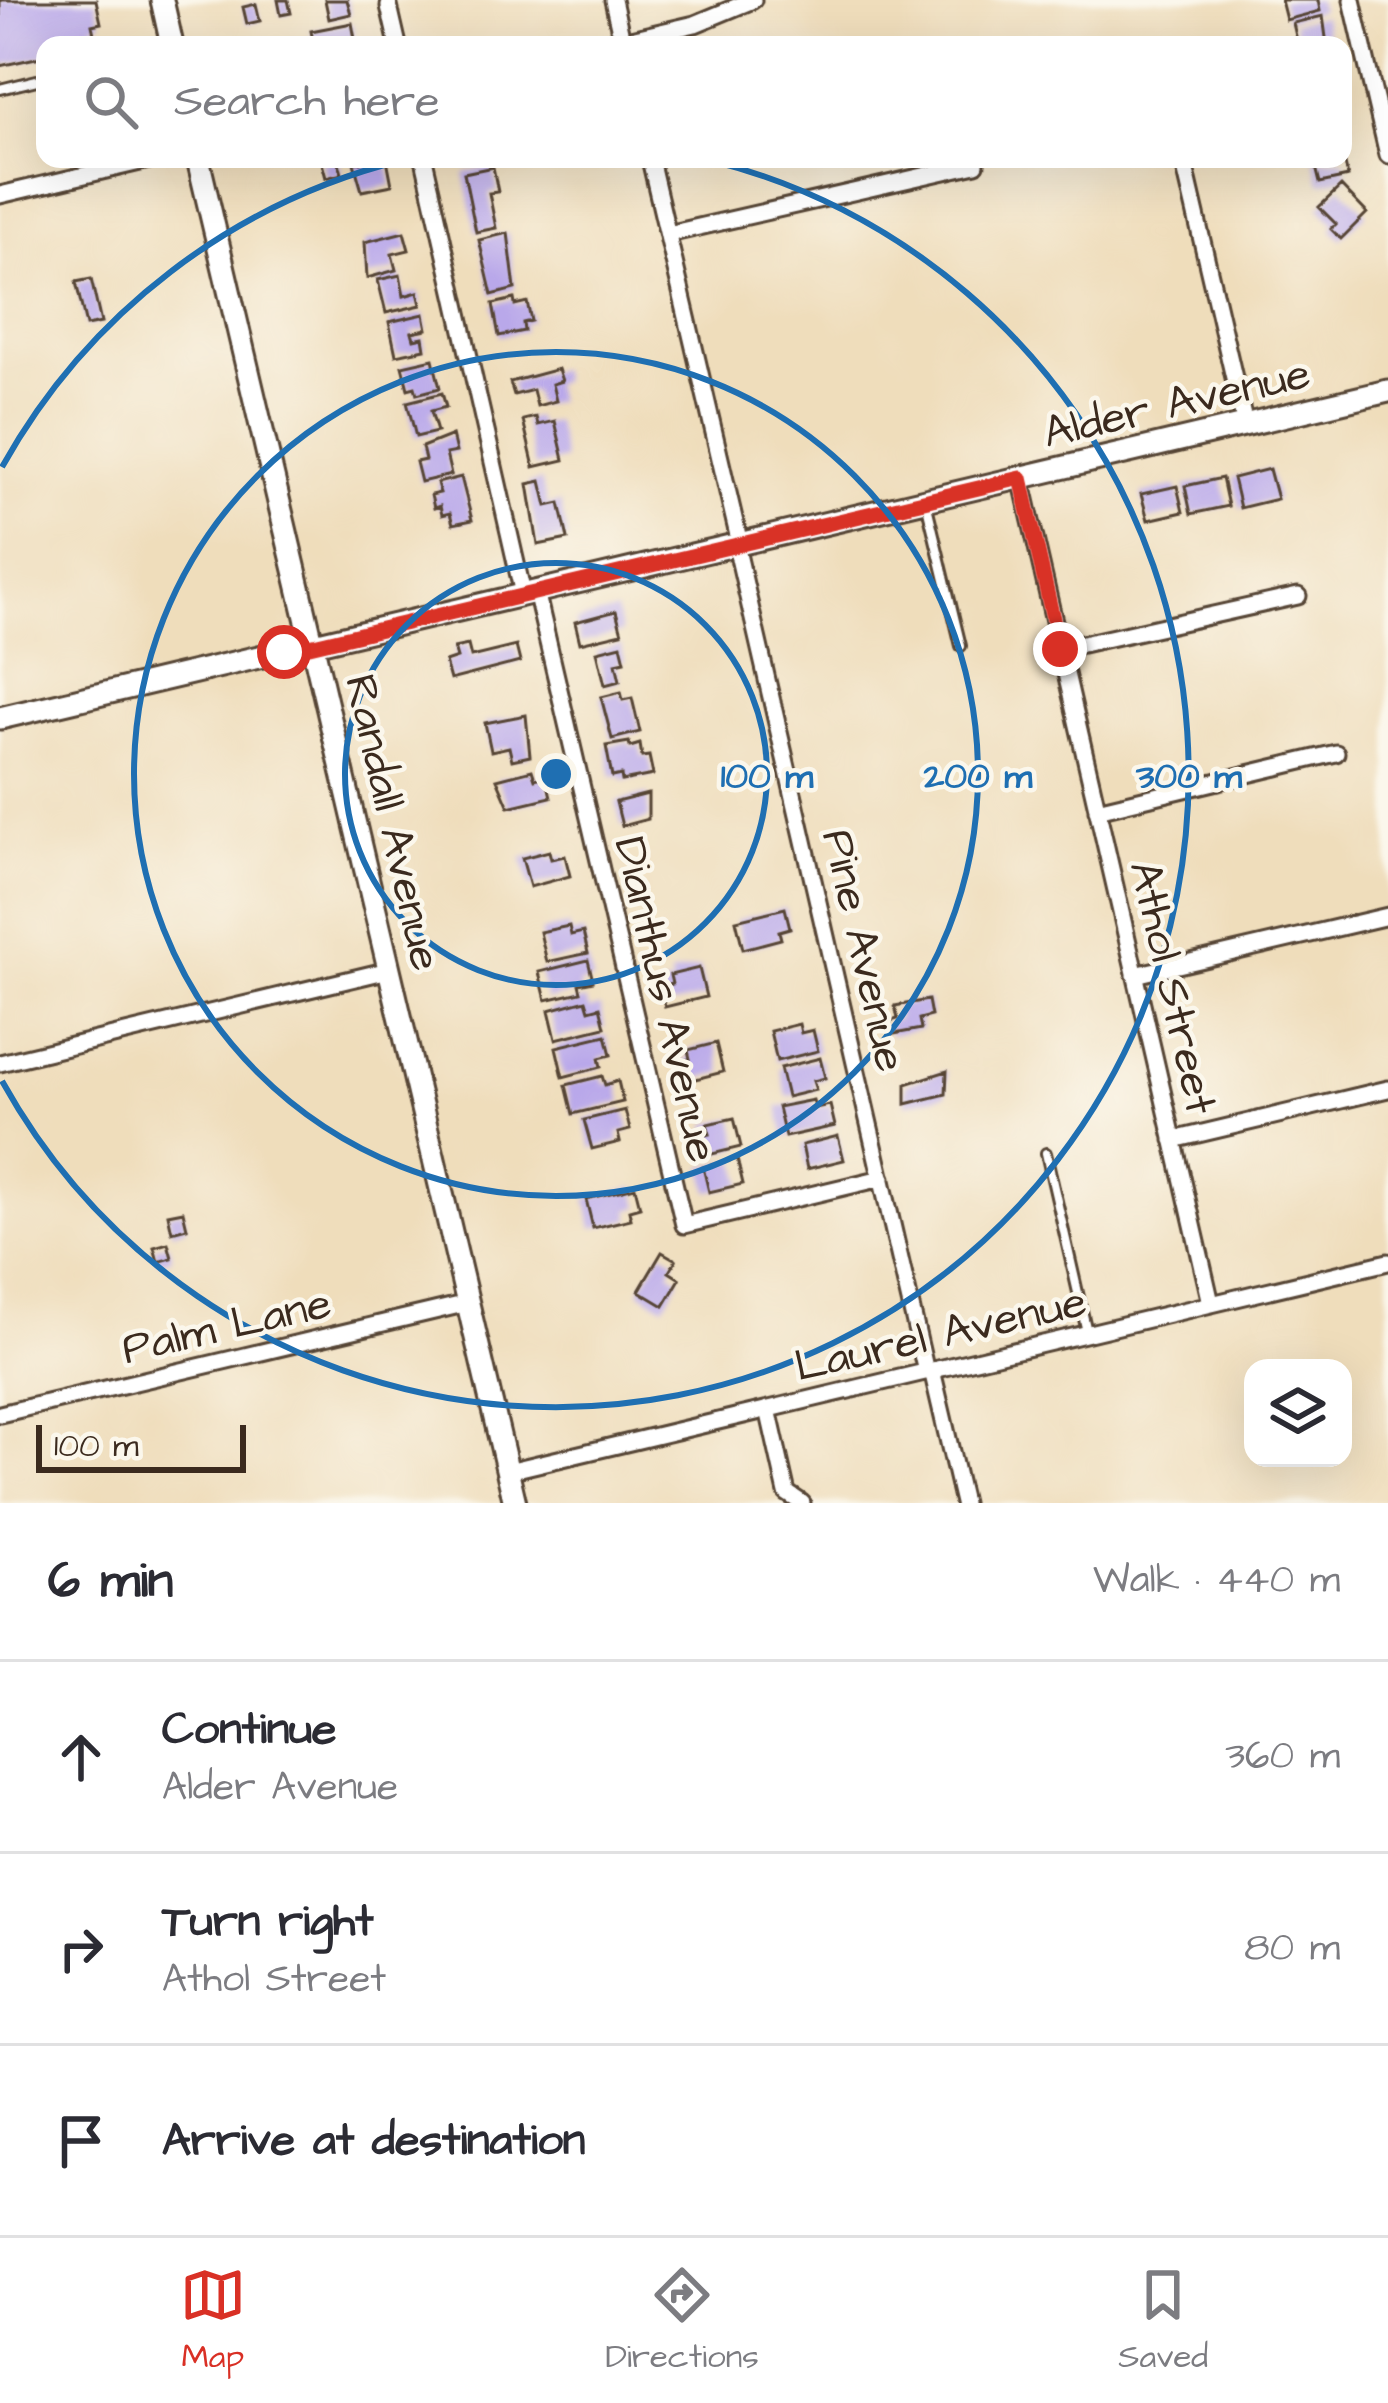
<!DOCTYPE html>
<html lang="en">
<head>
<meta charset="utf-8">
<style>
	:root { --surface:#fff; --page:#f2f2f3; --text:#2b2b33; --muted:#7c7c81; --line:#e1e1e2; --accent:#d93025 }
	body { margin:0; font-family:"Architects Daughter",sans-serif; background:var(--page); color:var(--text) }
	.controls { position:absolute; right:36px; bottom:36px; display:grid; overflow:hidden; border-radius:24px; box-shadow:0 12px 48px #0002 }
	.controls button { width:108px; height:108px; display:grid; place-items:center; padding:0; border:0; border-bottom:3px solid var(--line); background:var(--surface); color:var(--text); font:60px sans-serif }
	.scale { position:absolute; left:36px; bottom:30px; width:210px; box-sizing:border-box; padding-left:12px; border:6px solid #3b2a1e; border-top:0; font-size:33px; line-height:42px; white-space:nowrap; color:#3b2a1e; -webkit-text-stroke:9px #fbf7ec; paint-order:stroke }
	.stop { position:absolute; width:36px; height:36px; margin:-27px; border:9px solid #d93025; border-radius:50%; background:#fff }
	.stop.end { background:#d93025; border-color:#fff; box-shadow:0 3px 12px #0008 }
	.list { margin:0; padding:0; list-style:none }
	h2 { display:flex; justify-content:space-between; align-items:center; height:156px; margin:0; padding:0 48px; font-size:51px }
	h2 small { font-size:39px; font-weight:400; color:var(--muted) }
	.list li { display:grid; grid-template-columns:78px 1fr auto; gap:36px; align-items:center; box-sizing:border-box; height:192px; padding:0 48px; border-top:3px solid var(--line) }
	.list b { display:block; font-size:45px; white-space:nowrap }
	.list p { margin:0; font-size:39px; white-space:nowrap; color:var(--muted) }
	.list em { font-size:39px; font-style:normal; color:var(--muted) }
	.icon { flex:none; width:66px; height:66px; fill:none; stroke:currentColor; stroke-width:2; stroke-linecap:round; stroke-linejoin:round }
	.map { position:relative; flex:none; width:1388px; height:1503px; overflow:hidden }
	.search { position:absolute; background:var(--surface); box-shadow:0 12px 48px #0002; left:36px; right:36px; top:36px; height:132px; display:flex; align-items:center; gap:30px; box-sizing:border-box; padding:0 42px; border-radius:24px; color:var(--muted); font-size:45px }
	.sheet { height:732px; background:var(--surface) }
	nav { display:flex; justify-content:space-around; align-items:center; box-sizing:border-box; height:168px; border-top:3px solid var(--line); background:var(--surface); font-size:33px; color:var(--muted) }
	nav a { display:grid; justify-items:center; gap:6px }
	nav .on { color:var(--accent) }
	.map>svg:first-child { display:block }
	.building { fill:#b9a8ea }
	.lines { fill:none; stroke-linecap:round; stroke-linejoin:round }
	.lane-casing { stroke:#564536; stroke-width:14 }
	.street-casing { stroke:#564536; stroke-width:21 }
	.secondary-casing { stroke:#564536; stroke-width:27 }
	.lane { stroke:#fff; stroke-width:8 }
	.street { stroke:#fff; stroke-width:15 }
	.secondary { stroke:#fff; stroke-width:21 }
	.route { stroke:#d93025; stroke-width:15 }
	.ring { fill:none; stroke:#1f6fb2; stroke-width:6 }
	.labels { text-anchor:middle; stroke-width:9; stroke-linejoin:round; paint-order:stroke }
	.street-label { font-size:45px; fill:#3b2a1e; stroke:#fbf7ec }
	.centre { fill:#1f6fb2; stroke:#fbf7ec; stroke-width:6 }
	.ring-label { font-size:36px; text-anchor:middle; font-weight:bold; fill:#1f6fb2; stroke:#fbf7ec; stroke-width:9; stroke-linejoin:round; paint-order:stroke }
</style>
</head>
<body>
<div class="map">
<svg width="1388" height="1503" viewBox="0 0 1388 1503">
	<rect width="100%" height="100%" fill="#fbf7ec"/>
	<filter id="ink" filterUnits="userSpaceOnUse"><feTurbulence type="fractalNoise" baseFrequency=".00833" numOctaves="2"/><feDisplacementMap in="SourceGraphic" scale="24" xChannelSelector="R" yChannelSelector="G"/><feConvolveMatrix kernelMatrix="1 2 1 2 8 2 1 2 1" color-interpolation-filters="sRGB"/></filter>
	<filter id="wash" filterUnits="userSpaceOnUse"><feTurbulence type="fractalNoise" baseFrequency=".004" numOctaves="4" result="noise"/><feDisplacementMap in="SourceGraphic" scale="48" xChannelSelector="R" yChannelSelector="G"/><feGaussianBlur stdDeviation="2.7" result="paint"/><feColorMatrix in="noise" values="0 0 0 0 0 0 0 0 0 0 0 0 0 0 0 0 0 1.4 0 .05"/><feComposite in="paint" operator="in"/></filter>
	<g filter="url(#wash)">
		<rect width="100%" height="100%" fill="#efddbb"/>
		<g id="blocks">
			<path class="building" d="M0 0H96L101 23 92 25 96 43 45 45V56L0 66Z
				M278 0H288L291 13 281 15Z
				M325 0H347L351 14 329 19Z
				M1281 0H1318L1320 11 1286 20Z
				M256 4 260 21 247 24 243 7Z
				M1323 16 1327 45H1298L1293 23Z
				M352 23 355 39 314 45 311 31Z
				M338 159 342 174 326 178 322 163Z
				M375 159H387L392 185 362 191 354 163Z
				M1314 159H1344L1348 177 1320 183Z
				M493 167 498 192 489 193 496 228 476 232 464 173Z
				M1341 186 1367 213 1341 239 1331 229 1336 224 1319 207Z
				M404 232 409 250 392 254 396 270 367 278 365 242Z
				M508 233 515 289 492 295 479 240Z
				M400 275 404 296 418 292 421 305 386 313 378 280Z
				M91 279 101 323 86 326 76 282Z
				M514 299 515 305 527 302 531 321 523 323 524 331 499 336 493 304Z
				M424 314 427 329 412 332 414 339 423 337 425 349 396 355 389 322Z
				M433 359 440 388 417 394 415 387 408 389 402 366Z
				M558 369 562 381 552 384 556 401 537 406 533 390 514 395 510 382Z
				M442 393 446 407 431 411 437 432 416 437 407 402Z
				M536 417 538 425 555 421 564 460 534 467 523 420Z
				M452 435 456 452 446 454 451 475 421 482 416 462 425 460 422 447Z
				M1269 469 1277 499 1240 508 1233 478Z
				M461 477 472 520 453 524 450 513 442 515 440 506 434 508 431 495 440 493 437 483Z
				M1222 478 1228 506 1191 514 1185 486Z
				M541 481 547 506 560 503 568 539 538 545 528 484Z
				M1177 486 1183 512 1148 520 1141 494Z
				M616 611 622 633 580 643 575 622Z
				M468 645 471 657 516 646 520 662 450 680 445 662 457 658 454 648Z
				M621 645 625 661 616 663 620 681 605 685 597 651Z
				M621 692 623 700 632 698 640 732 612 739 601 697Z
				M526 715 530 756 512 760 509 747 491 751 485 723Z
				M629 742 630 747 640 744 642 757 649 756 653 775 622 781 621 775 612 777 606 746Z
				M532 770 535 779 546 776 551 797 509 807 497 779Z
				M648 794V819L622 826 616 802Z
				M549 851 551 859 565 856 570 876 530 887 522 858Z
				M785 908 790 928 779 931 781 939 743 949 736 920Z
				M569 926 571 935 583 932 588 953 547 962 540 932Z
				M588 960 593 981 579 984 581 992 546 1000 539 972Z
				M699 968 706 997 665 1007 660 986 672 984 670 975Z
				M586 1000 589 1010 600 1007 605 1027 556 1039 549 1010Z
				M928 1000 931 1016 919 1019 921 1029 889 1035 887 1022 898 1019 895 1006Z
				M799 1024 801 1033 813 1030 818 1051 777 1061 770 1031Z
				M606 1035 611 1055 599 1058 601 1067 563 1077 556 1047Z
				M716 1043 723 1072 684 1082 678 1062 690 1059 688 1050Z
				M820 1058 825 1078 813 1081 816 1090 787 1097 780 1068Z
				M947 1071 946 1094 906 1104V1084Z
				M602 1076 605 1085 618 1081 623 1102 573 1114 566 1085Z
				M813 1100 815 1108 830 1105 835 1126 785 1137 778 1107Z
				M625 1110 630 1130 618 1133 620 1142 592 1149 584 1120Z
				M734 1118 741 1147 700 1157 695 1137 710 1134 707 1124Z
				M838 1136 844 1160 807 1169 802 1145Z
				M737 1159 743 1184 709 1192 703 1167Z
				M635 1187 640 1207 629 1210 631 1219 593 1228 586 1199Z
				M183 1211 187 1228 172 1232 168 1214Z
				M168 1243 172 1258 158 1262 154 1247Z
				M662 1252 676 1260 669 1272 680 1279 664 1306 639 1291Z"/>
		</g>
	</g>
	<g filter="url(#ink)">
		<use href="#blocks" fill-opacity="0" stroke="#564536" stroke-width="3"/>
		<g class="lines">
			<g class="lane-casing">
				<path id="lane" d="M0 89 45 78
					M926 502 961 646
					M1046 1153 1087 1332"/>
			</g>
			<g class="street-casing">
				<path id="street" d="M613 0 623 45
					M1352 0 1388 155
					M389 6 398 45
					M622 41 695 24 753 0
					M424 159 523 594
					M650 159 740 544
					M1183 159 1245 425
					M0 195 153 159
					M668 234 976 164
					M1021 478 1211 1303
					M736 545 926 1372
					M536 591 684 1225 882 1178
					M1060 649 1298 596
					M1097 810 1336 753
					M1135 975 1388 916
					M0 1063 389 970
					M1173 1140 1388 1089
					M932 1370 963 1503
					M768 1409 787 1493 802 1503
					M0 1414 468 1303
					M508 1471 1388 1262"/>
			</g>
			<g class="secondary-casing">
				<path id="secondary" d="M162 0 172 45
					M198 159 515 1503
					M0 718 1388 391"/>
			</g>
			<use href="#lane" class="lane"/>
			<use href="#street" class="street"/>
			<use href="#secondary" class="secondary"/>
		</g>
	</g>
	<g class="lines" filter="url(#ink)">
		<path class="route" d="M284 652 1021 478 1060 649"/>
	</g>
	<g class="ring">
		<circle cx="556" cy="774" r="211"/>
		<circle cx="556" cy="774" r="422"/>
		<path d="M2 467A633 633 0 0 1 403 160M709 160A633 633 0 1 1 2 1081"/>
	</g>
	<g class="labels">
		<g class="street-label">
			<text transform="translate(1176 401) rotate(-13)" y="16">Alder Avenue</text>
			<text transform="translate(395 822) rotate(77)" y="16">Randall Avenue</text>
			<text transform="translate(866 950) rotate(77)" y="16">Pine Avenue</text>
			<text transform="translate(1175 987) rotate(77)" y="16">Athol Street</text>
			<text transform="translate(668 999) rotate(77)" y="16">Dianthus Avenue</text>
			<text transform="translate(226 1324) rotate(-13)" y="16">Palm Lane</text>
			<text transform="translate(940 1332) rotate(-13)" y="16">Laurel Avenue</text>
		</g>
	</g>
	<circle cx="556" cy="774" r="18" class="centre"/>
	<g class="ring-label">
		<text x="767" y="787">100 m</text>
		<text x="978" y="787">200 m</text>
		<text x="1189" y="787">300 m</text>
	</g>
</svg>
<div class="controls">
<button><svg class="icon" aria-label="layers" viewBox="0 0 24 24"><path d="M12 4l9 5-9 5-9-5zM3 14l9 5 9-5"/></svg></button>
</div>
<div class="scale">100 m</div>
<div class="stop" style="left:284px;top:652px"></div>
<div class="stop end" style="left:1060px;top:649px"></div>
<div class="search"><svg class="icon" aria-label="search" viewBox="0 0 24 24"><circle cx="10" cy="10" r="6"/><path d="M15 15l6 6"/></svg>Search here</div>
</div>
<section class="sheet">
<h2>6 min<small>Walk · 440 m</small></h2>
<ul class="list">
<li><svg class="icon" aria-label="ahead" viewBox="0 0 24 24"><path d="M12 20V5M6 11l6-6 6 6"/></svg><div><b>Continue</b><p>Alder Avenue</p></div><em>360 m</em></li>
<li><svg class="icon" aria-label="right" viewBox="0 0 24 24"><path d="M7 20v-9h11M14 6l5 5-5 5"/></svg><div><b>Turn right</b><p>Athol Street</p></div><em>80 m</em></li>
<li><svg class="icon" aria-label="arrive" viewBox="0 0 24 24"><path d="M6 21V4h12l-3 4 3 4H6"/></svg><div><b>Arrive at destination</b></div></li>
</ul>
</section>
<nav>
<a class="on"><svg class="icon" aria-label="map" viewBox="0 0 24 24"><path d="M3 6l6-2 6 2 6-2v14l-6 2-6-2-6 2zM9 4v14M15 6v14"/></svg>Map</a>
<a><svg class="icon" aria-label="directions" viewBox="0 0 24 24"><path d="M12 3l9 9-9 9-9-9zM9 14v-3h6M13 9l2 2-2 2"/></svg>Directions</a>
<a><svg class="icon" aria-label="saved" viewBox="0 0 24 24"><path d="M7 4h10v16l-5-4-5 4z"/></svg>Saved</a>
</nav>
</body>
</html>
